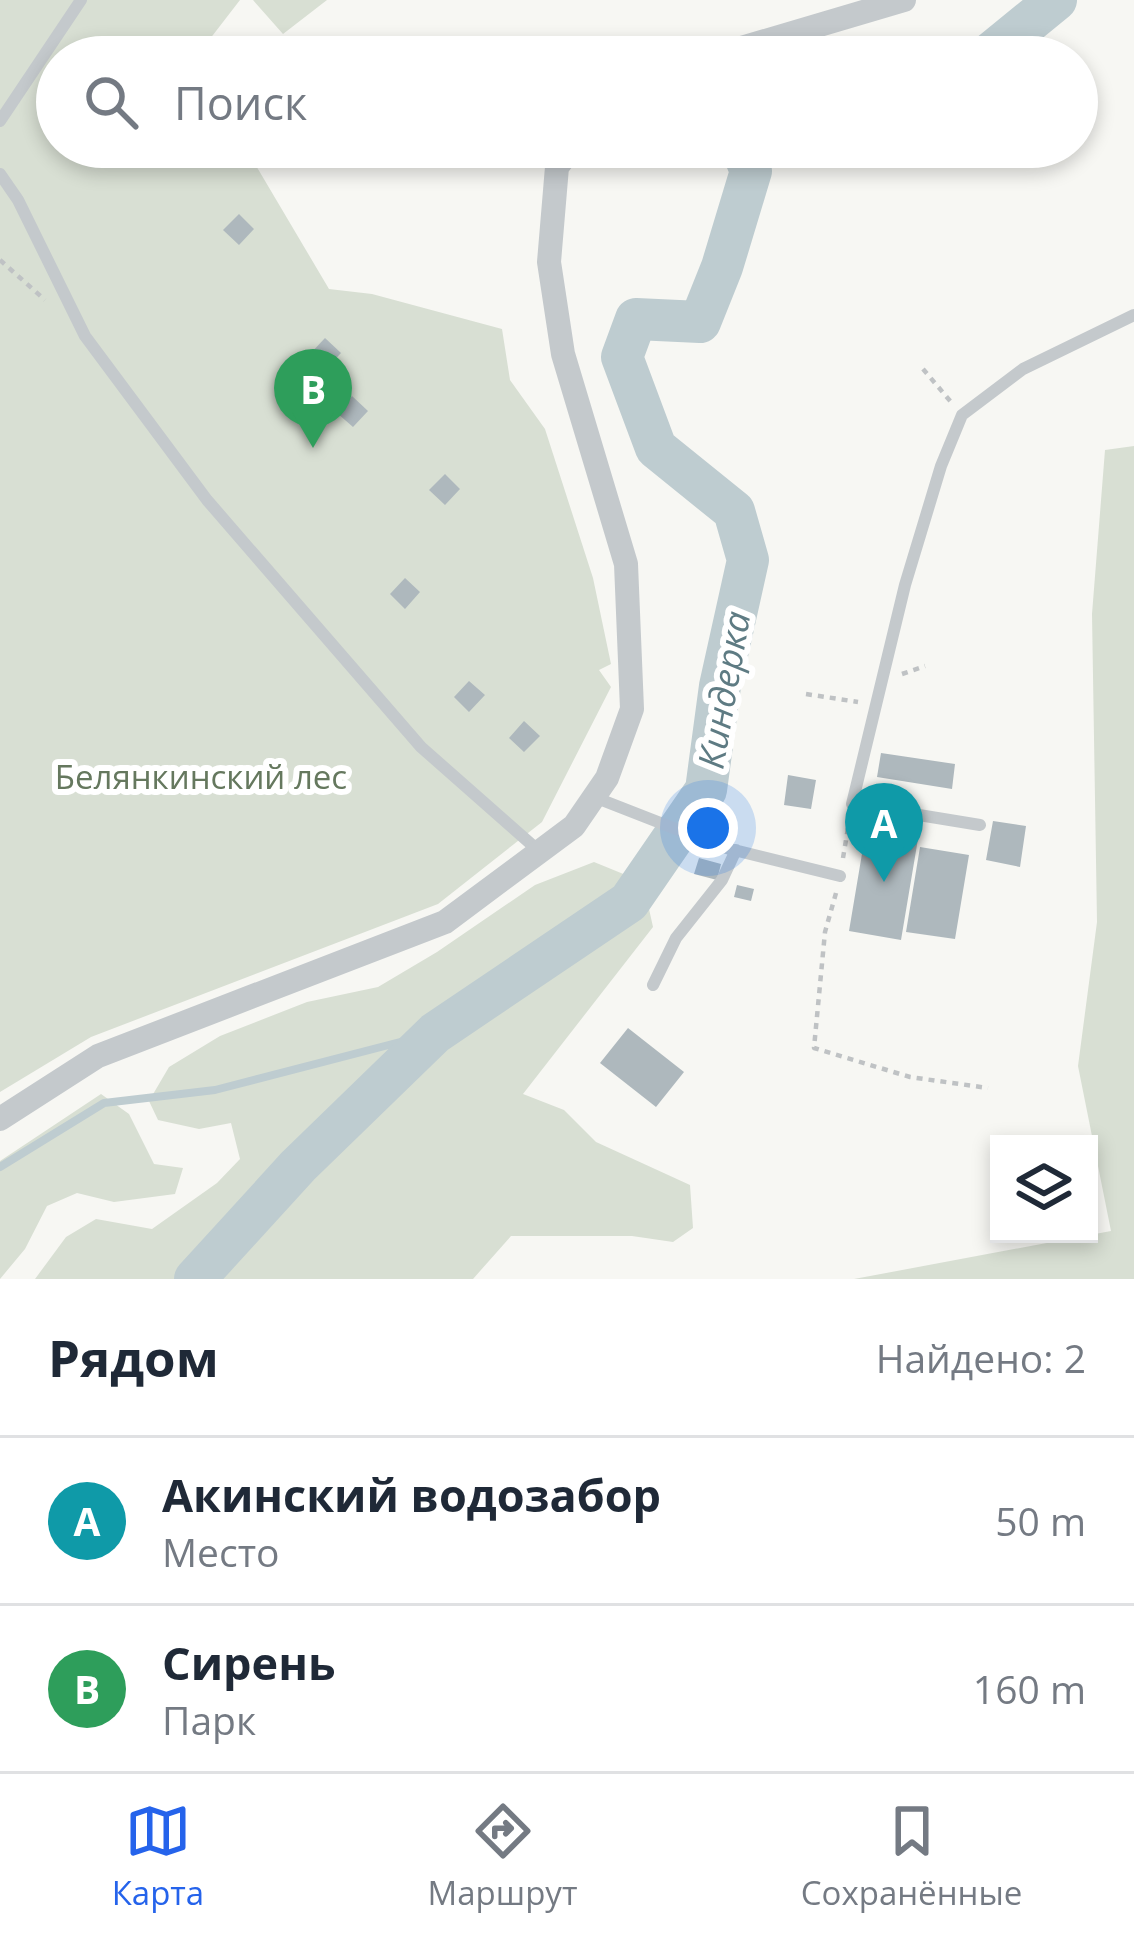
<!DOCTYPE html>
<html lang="ru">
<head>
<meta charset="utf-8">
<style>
	:root { --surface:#fff; --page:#f6f6f7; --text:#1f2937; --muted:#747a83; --line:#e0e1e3; --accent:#2563eb }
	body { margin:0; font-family:"Open Sans",sans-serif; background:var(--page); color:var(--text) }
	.controls { position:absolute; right:36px; bottom:36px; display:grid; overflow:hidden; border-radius:0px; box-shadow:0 6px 18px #0003 }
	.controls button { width:108px; height:108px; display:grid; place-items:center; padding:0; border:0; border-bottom:3px solid var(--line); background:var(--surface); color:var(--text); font:60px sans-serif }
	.you { position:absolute; left:708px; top:828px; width:42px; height:42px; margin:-30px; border:9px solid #fff; border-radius:50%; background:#1a73e8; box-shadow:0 0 0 18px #1a73e833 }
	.badge { display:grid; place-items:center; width:78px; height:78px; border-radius:50%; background:var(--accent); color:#fff; font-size:39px; font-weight:700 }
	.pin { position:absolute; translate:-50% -99px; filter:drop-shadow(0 3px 6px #0008) }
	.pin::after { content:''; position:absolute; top:63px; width:42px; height:36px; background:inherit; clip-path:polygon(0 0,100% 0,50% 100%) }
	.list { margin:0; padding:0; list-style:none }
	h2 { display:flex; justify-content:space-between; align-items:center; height:156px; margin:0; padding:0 48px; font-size:51px }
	h2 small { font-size:39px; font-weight:400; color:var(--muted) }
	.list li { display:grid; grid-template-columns:78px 1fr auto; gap:36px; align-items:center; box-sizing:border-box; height:168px; padding:0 48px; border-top:3px solid var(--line) }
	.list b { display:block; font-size:45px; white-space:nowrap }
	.list p { margin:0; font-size:39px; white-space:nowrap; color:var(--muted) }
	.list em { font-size:39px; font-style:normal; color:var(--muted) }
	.icon { flex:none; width:66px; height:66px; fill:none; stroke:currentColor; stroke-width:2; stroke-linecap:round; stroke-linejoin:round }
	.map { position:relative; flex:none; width:1134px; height:1279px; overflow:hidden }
	.search { position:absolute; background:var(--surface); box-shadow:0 6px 18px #0003; left:36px; right:36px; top:36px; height:132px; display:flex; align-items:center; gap:30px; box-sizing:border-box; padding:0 42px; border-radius:66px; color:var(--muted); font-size:45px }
	.sheet { height:492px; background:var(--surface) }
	nav { display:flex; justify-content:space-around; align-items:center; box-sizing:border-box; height:168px; border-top:3px solid var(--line); background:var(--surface); font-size:33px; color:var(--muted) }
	nav a { display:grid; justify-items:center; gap:6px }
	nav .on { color:var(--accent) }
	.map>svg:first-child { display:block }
	.green { fill:#d8dfd3 }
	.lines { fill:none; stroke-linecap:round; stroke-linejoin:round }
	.stream { stroke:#beccd0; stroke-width:8 }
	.river { stroke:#beccd0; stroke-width:42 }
	.building { fill:#aeb8bd }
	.path { stroke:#bfc2c4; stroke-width:4.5; stroke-dasharray:6 6; stroke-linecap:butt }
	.service { stroke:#c4c9cc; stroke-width:12 }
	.minor { stroke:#c4c9cc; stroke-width:24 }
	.labels { text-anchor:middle; stroke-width:12; stroke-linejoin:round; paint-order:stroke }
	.park-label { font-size:33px; fill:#65785e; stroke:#fff }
	.water-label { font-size:36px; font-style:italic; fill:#5e7b83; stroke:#fff }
</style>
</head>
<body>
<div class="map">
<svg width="1134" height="1279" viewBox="0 0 1134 1279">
	<rect width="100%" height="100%" fill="#f7f7f3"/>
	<path class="green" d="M0 0H240L196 57H57V147H245L329 289 372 294 502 329 510 380 545 429 593 578 611 664 599 670 611 687 542 822 438 904 91 1037 0 1092Z
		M253 0H327L283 34Z
		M1134 446V1279H854L1111 1231 1078 1066 1097 922 1092 614 1105 450Z
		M594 862 643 882 653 927 523 1094 564 1110 596 1142 690 1185 693 1228 673 1242 632 1236H511L473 1279H35L66 1237 96 1219 152 1229 217 1183 240 1159 231 1123 199 1129 158 1120 149 1101 169 1067 220 1036 307 1002 378 987 437 952 535 885Z
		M101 1094 129 1114 154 1164 183 1168 175 1194 114 1202 77 1193 47 1206 25 1249 0 1279V1161Z"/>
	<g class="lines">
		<path class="stream" d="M0 1167 104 1103 215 1090 435 1033"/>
		<path class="river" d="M986 57 1056 0
			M195 1279 298 1166 435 1033 629 902 706 790 720 686 748 560 734 511 656 448 622 357 636 319 700 322 722 267 751 171 741 147"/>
	</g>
	<path class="building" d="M239 214 254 229 239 245 223 230Z
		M325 338 341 353 326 369 310 354Z
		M352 396 368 411 353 427 337 413Z
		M445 474 460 489 445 505 429 490Z
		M405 578 420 592 405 609 390 594Z
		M469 681 485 695 469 712 454 697Z
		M524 721 540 736 524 752 509 738Z
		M881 753 955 764 952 789 877 777Z
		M788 775 816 780 811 809 784 805Z
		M993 821 1026 826 1020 867 986 860Z
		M867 824 919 833 901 940 849 931Z
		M920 847 969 855 955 939 906 932Z
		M699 858 721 864 717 880 694 874Z
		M737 885 754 889 751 901 734 897Z
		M628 1028 684 1072 656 1107 600 1063Z"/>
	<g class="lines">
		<path class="path" d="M0 260 45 300
			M923 369 951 402
			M902 674 925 666
			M806 694 858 702
			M843 858 849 822
			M836 893 825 932 814 1048 910 1077 988 1088"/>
		<path class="service" d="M0 121 81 0
			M0 174 18 200 85 336 207 500 421 747 540 852
			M594 797 722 847 840 876
			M980 825 852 804 905 585 941 466 962 415 1023 369 1134 315
			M653 985 676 938 722 880 736 850"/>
		<path class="minor" d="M711 57 904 0
			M0 1119 98 1056 445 922 574 826 607 778 632 709 626 564 563 354 549 262 557 167 572 147"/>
	</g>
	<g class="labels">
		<g class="park-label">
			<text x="201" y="789">Белянкинский лес</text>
		</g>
		<g class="water-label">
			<text transform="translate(724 690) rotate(-80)" y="13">Киндерка</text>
		</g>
	</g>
</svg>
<div class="controls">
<button><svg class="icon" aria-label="layers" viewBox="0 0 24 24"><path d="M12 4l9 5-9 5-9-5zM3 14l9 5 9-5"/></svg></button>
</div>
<div class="you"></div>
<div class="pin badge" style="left:884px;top:882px;background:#0f9aa8">A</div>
<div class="pin badge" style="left:313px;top:448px;background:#2e9e5b">B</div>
<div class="search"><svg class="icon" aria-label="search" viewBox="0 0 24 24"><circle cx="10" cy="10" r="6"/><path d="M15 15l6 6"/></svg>Поиск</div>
</div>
<section class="sheet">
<h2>Рядом<small>Найдено: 2</small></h2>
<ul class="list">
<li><span class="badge" style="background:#0f9aa8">A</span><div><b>Акинский водозабор</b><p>Место</p></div><em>50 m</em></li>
<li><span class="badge" style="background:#2e9e5b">B</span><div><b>Сирень</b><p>Парк</p></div><em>160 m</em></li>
</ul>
</section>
<nav>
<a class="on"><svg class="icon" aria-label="map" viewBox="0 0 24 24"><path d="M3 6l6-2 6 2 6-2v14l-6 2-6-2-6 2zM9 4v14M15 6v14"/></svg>Карта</a>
<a><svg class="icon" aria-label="directions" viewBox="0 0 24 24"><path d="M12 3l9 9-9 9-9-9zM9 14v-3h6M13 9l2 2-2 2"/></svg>Маршрут</a>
<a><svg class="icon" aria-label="saved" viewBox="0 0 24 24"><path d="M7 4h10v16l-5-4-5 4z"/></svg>Сохранённые</a>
</nav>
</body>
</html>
